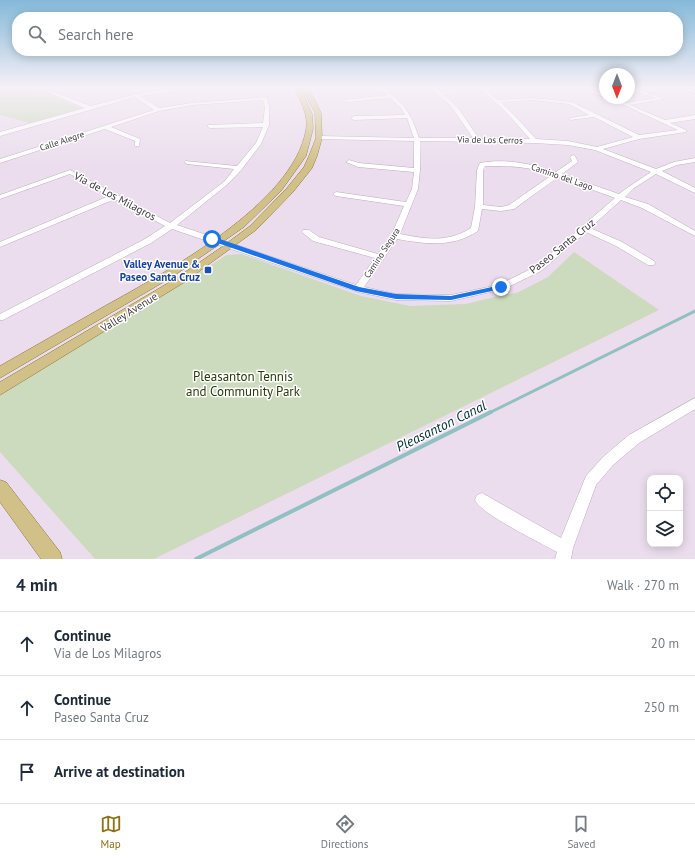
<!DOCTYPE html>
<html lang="en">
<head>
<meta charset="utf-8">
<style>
	:root { --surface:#fff; --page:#f6f6f7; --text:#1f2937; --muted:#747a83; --line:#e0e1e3; --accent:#8e7115 }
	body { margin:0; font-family:"PT Sans",sans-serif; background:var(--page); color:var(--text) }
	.controls { position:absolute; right:12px; bottom:12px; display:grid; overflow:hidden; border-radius:8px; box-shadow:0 2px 10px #0003 }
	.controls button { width:36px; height:36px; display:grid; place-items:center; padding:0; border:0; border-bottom:1px solid var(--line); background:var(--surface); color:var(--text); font:20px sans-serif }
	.compass { position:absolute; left:599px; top:68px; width:36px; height:36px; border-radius:50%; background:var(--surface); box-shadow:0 2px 10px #0003; rotate:180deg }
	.stop { position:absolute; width:12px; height:12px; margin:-9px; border:3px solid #1a73e8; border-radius:50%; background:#fff }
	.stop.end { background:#1a73e8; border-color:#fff; box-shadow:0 1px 4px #0008 }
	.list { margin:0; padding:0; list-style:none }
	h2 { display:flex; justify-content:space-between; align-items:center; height:52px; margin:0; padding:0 16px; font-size:17px }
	h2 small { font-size:13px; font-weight:400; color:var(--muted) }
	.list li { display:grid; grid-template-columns:26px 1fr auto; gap:12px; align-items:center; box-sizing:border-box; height:64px; padding:0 16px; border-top:1px solid var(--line) }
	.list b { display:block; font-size:15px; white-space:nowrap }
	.list p { margin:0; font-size:13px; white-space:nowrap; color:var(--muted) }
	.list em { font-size:13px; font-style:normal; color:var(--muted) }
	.icon { flex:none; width:22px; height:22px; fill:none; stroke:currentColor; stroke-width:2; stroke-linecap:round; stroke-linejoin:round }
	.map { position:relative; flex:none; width:695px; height:559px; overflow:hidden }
	.search { position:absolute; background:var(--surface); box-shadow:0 2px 10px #0003; left:12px; right:12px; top:12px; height:44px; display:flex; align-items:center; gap:10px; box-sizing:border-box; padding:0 14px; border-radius:16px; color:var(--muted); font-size:15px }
	.sheet { height:244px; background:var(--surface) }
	nav { display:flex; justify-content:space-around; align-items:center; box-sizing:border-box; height:56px; border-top:1px solid var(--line); background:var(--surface); font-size:11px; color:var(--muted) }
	nav a { display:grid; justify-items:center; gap:2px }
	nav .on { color:var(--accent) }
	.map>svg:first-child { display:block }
	.green { fill:#ccdabd }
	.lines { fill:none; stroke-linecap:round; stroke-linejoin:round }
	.stream-far1 { stroke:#91c0c2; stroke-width:3 }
	.stream { stroke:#91c0c2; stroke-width:4 }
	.minor-casing { stroke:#bbadbd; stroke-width:1 }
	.major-casing { stroke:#897539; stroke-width:1 }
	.minor { fill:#fff; fill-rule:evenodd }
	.major { fill:#d1c087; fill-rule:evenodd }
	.route { fill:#1a73e8 }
	.transit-dot { fill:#1a4fb4; stroke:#fff; stroke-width:1.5 }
	.labels { text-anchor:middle; stroke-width:3; stroke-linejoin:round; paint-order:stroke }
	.far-street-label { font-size:9px; fill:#3e383e; stroke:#fff }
	.street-label { font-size:11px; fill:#3e383e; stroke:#fff }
	.transit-label { font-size:11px; font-weight:bold; fill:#164399; stroke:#fff; text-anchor:end }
	.near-park-label { font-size:13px; fill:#283c08; stroke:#fff }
	.near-water-label { font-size:14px; font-style:italic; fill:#013134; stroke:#fff }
</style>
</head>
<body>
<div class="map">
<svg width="695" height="559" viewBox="0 0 695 559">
	<rect width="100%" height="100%" fill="#ebdded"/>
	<path class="green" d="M0 87H33L82 108 29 123 0 115Z
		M574 252 659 310 154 559H95L0 452V394L227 255 241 254 361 296 410 306 466 304 507 294 517 293 548 277Z"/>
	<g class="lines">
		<path class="stream-far1" d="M489 413 695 311"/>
		<path class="stream" d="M196 559 491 412"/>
		<g class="minor-casing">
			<path id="minor" d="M35 87H40L91 106 136 94 168 89 206 87 140 96 159 108 192 103 267 97 269 107V125L261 144 242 169 229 183 177 225 356 285 375 258 313 241 302 232 303 230H309L319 237 378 254 391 236 404 206 336 196 333 194 336 192 406 202 412 189 414 172 358 167 346 162 349 160 359 163 414 168V141L317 139 316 138 319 136 414 138 407 118 354 120 351 118 354 116 405 115 401 108 390 98 346 102 344 101V100L387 95 379 87H383L392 95H395V97C409 110 413 120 419 138H473L450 105 429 87H434L441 92 473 87H482L498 100 533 98 572 102 639 135 678 130 609 98H615L625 103 656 98 629 89V87H632L664 99 630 105 665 120 695 115V119L670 123 686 130V132L639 139 603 149 656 169 674 162 695 158V162L677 165 662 171 695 188V193L656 174 634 188 625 197 648 204 695 231V236L642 208 621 200 590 228 622 242 654 261 655 263 654 265H648L616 246 586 232 541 271 504 289 451 301 396 300 358 292 172 229 151 243 3 320H0V314L145 239 165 226 115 199 0 247V242L109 196 70 174 0 199V195L70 170 170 223 225 181 234 169 187 164 184 162 185 161 237 166 256 143 263 127 210 128 208 127V125L263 123 265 107 263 100 192 105 159 111 111 127 140 139 139 146H135V141L105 129 0 163V159L154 110 135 97 0 136V132L85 108ZM479 88 507 113 530 139H479L459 109 444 94ZM533 100 569 104 589 115 570 118V120L594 117 633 137 597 147 568 141 536 139 517 118 501 102ZM420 141 534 143 568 145 595 150 651 172 630 186 619 194 562 174 578 162 575 156 573 155 570 157 572 161 556 172C532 164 505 158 480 163L477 170 475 207 471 228C447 243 426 239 400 234L418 189 420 170ZM485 166C511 166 527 166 552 175L509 205 501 207 483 205V170ZM558 177 615 198 535 267 498 285 451 295 396 294 364 287 397 239C426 244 452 248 478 231L482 209 501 211 514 209Z
				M574 87H580L605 94V97Z
				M676 87H682L695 91V93Z
				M695 398V409L639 443 613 465 596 485 573 548 571 559H555L557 552C541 543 481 514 475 500L477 495 482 493 561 538 586 476 603 457 629 435Z"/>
		</g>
		<g class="major-casing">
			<path id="major" d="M294 87H300L312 114 313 129 306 156 281 191 244 227 172 277 0 378V366C35 346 70 326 105 306 166 272 293 204 306 130 309 115 300 100 294 87Z
				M302 87H308L321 113 322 138 317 156 312 168 293 192 256 230 183 283 0 395V382L175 279 219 249 250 226 287 188 304 167 309 156 316 138 315 113Z
				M0 480 6 482 60 552 62 559H41L0 502Z"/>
		</g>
		<use href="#minor" class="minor"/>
		<use href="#major" class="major"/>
	</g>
	<linearGradient id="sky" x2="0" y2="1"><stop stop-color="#85b9d9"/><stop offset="0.53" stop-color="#f6f0f7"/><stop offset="1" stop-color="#f6f0f7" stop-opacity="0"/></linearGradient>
	<rect width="695" height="165" fill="url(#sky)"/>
	<path class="route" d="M209 237H214L359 287 396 294 451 296 501 285 504 287 501 289 451 300 396 299 356 291 209 240Z"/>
	<rect class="transit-dot" x="204" y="266" width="8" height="8" rx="2"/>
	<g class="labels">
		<g class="far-street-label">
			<text transform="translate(490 140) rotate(1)" y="3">Via de Los Cerros</text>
			<text transform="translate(62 141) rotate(-18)" y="3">Calle Alegre</text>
			<text transform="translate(562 177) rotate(19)" y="3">Camino del Lago</text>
			<text transform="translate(382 253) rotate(-57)" y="3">Camino Segura</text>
		</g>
		<g class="street-label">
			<text transform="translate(115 196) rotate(28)" y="4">Via de Los Milagros</text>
			<text transform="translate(562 246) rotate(-39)" y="4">Paseo Santa Cruz</text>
			<text transform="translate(129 312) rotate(-32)" y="4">Valley Avenue</text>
		</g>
		<g class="transit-label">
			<text x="200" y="268">Valley Avenue &amp;<tspan x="200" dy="13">Paseo Santa Cruz</tspan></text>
		</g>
		<g class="near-park-label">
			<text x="243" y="381">Pleasanton Tennis<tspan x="243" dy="15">and Community Park</tspan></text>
		</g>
		<g class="near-water-label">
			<text transform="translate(441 426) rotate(-26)" y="5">Pleasanton Canal</text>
		</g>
	</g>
</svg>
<div class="controls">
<button><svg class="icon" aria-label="locate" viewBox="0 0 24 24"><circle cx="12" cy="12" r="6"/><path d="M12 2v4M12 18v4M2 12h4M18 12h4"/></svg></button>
<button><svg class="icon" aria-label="layers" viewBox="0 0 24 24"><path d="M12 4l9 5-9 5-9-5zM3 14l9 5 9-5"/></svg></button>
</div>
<svg class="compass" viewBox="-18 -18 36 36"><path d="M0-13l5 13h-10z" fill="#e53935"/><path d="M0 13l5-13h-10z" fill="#747a83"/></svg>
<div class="stop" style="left:212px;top:239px"></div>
<div class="stop end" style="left:501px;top:287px"></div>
<div class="search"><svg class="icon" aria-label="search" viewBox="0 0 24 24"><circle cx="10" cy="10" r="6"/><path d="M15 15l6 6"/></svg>Search here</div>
</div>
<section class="sheet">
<h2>4 min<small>Walk · 270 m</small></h2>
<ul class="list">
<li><svg class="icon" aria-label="ahead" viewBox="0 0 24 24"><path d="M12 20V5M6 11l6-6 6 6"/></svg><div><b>Continue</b><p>Via de Los Milagros</p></div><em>20 m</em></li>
<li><svg class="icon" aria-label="ahead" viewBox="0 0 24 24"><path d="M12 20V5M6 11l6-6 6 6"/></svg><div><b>Continue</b><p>Paseo Santa Cruz</p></div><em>250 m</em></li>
<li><svg class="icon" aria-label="arrive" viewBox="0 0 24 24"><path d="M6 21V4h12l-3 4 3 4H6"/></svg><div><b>Arrive at destination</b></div></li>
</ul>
</section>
<nav>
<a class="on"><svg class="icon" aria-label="map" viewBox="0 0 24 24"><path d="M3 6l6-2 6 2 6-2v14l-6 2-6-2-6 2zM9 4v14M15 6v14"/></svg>Map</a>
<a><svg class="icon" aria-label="directions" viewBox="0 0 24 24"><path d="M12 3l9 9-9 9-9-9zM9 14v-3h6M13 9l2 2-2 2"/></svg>Directions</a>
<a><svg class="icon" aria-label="saved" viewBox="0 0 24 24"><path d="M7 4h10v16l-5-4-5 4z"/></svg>Saved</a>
</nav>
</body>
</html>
